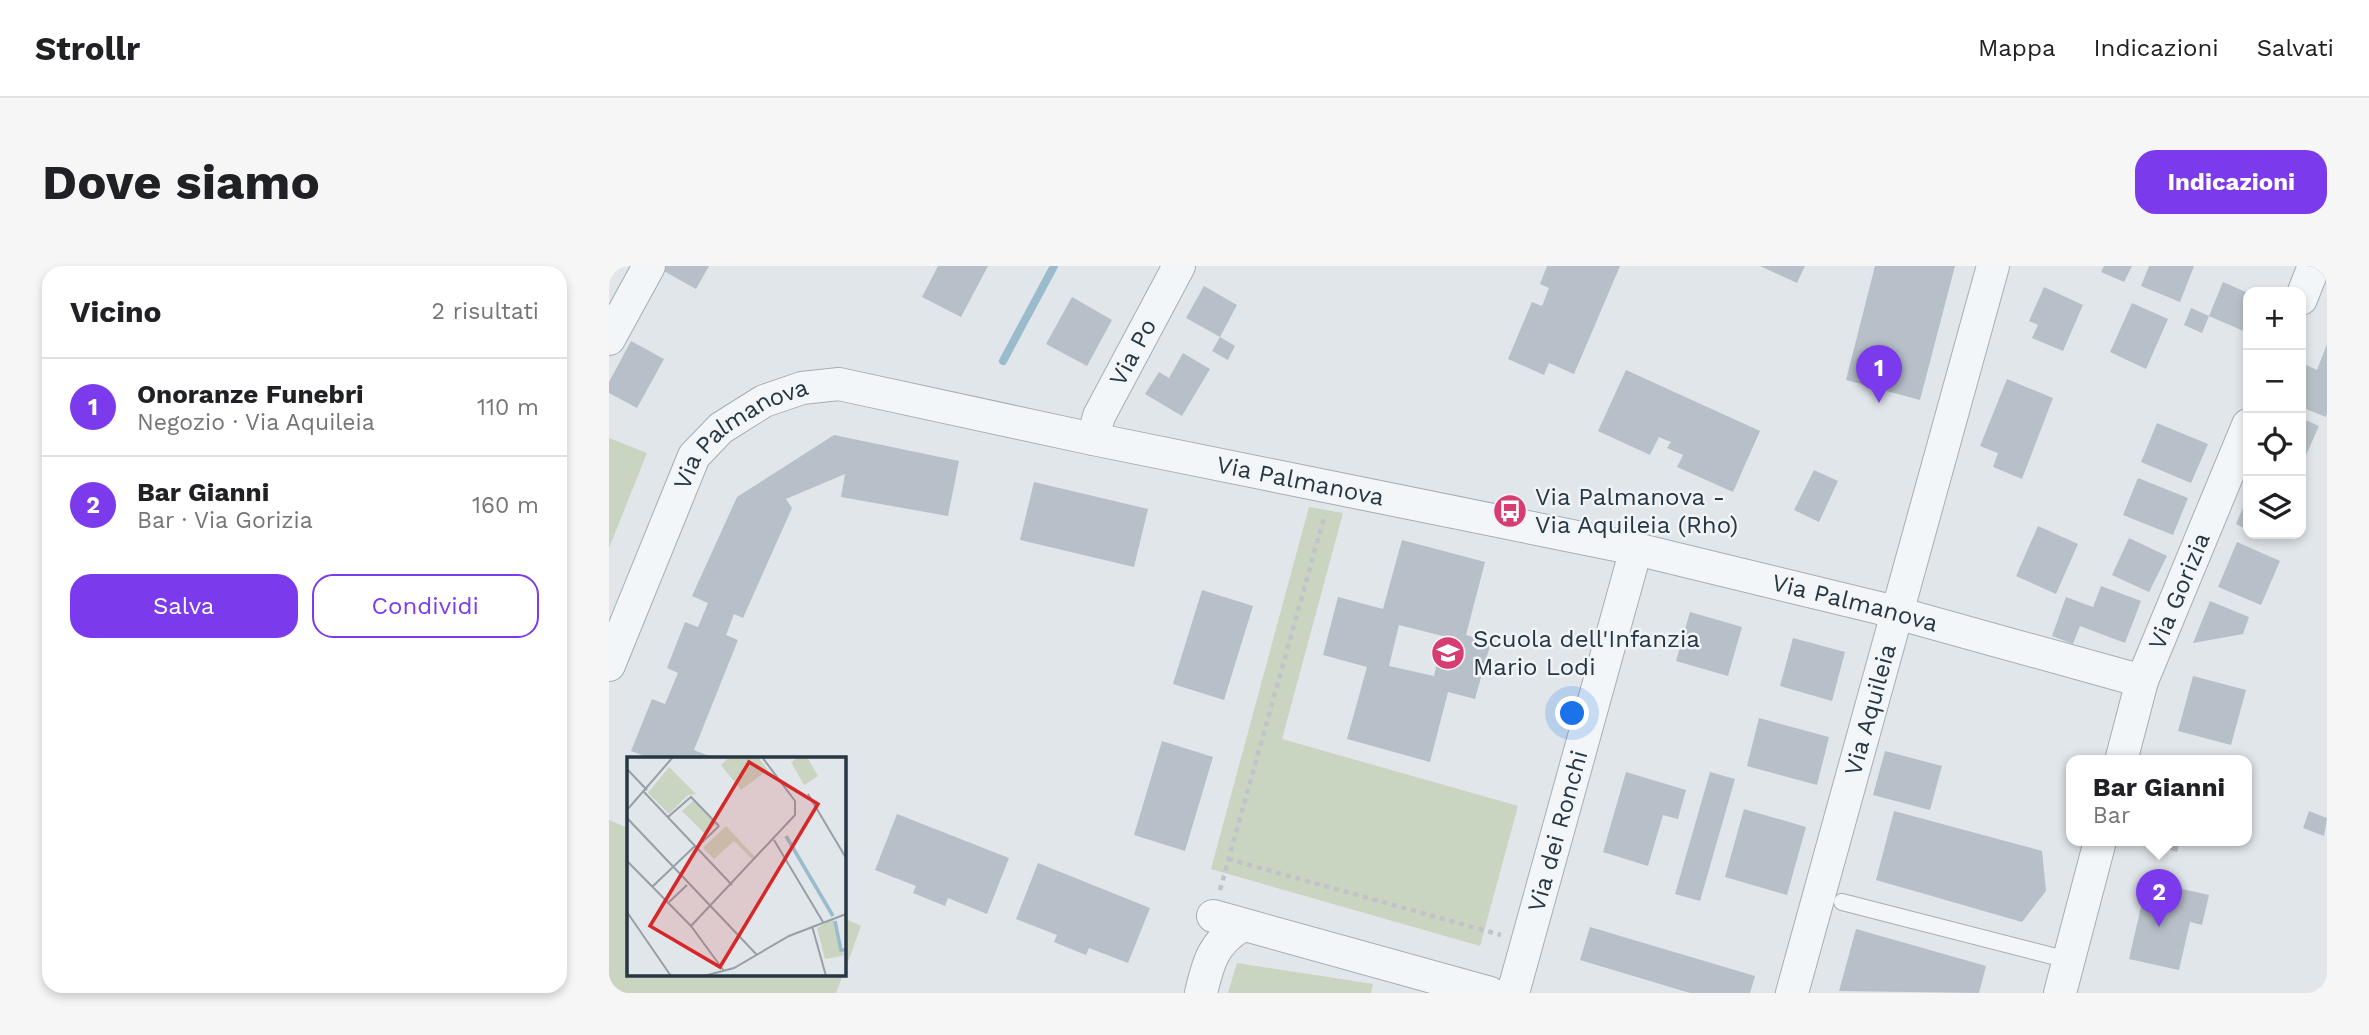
<!DOCTYPE html>
<html lang="it">
<head>
<meta charset="utf-8">
<style>
	:root { --surface:#fff; --page:#f6f6f6; --text:#202124; --muted:#757577; --line:#e0e0e0; --accent:#7c3aed }
	body { margin:0; font-family:"Work Sans",sans-serif; background:var(--page); color:var(--text) }
	.controls { position:absolute; right:21px; top:21px; display:grid; overflow:hidden; border-radius:14px; box-shadow:0 4px 10px #0003 }
	.controls button { width:63px; height:63px; display:grid; place-items:center; padding:0; border:0; border-bottom:2px solid var(--line); background:var(--surface); color:var(--text); font:35px sans-serif }
	.you { position:absolute; left:964px; top:448px; width:24px; height:24px; margin:-18px; border:5px solid #fff; border-radius:50%; background:#1a73e8; box-shadow:0 0 0 10px #1a73e833 }
	.badge { display:grid; place-items:center; width:46px; height:46px; border-radius:50%; background:var(--accent); color:#fff; font-size:23px; font-weight:700 }
	.pin { position:absolute; translate:-50% -58px; filter:drop-shadow(0 2px 4px #0008) }
	.pin::after { content:''; position:absolute; top:37px; width:24px; height:21px; background:inherit; clip-path:polygon(0 0,100% 0,50% 100%) }
	.popup { position:absolute; left:1457px; top:489px; width:186px; height:91px; box-sizing:border-box; display:grid; place-content:center; border-radius:14px; background:var(--surface); filter:drop-shadow(0 2px 5px #0005); font-size:23px; white-space:nowrap; color:var(--muted) }
	.popup b { font-size:26px; color:var(--text) }
	.popup::after { content:''; position:absolute; left:50%; top:100%; margin-left:-14px; border:14px solid transparent; border-top-color:var(--surface) }
	.list { margin:0; padding:0; list-style:none }
	h2 { display:flex; justify-content:space-between; align-items:center; height:91px; margin:0; padding:0 28px; font-size:30px }
	h2 small { font-size:23px; font-weight:400; color:var(--muted) }
	.list li { display:grid; grid-template-columns:46px 1fr auto; gap:21px; align-items:center; box-sizing:border-box; height:98px; padding:0 28px; border-top:2px solid var(--line) }
	.list b { display:block; font-size:26px; white-space:nowrap }
	.list p { margin:0; font-size:23px; white-space:nowrap; color:var(--muted) }
	.list em { font-size:23px; font-style:normal; color:var(--muted) }
	.actions { display:flex; gap:14px; padding:21px 28px }
	.actions a { flex:1; padding:16px 0; border:2px solid var(--accent); border-radius:21px; text-align:center; font-size:24px; color:var(--accent) }
	.actions .main { background:var(--accent); color:#fff }
	.icon { flex:none; width:38px; height:38px; fill:none; stroke:currentColor; stroke-width:2; stroke-linecap:round; stroke-linejoin:round }
	.map { position:relative; flex:none; width:1718px; height:727px; overflow:hidden; border-radius:21px }
	header { display:flex; align-items:center; gap:42px; box-sizing:border-box; height:98px; padding:0 35px; background:var(--surface); border-bottom:2px solid var(--line) }
	header strong { font-size:33px }
	nav { display:flex; gap:38px; margin-inline-start:auto; font-size:24px }
	.intro { display:flex; align-items:center; justify-content:space-between; box-sizing:border-box; height:168px; padding:0 42px }
	h1 { margin:0; font-size:49px }
	.button { padding:18px 32px; border-radius:21px; background:var(--accent); color:#fff; font-size:24px; font-weight:700 }
	main { display:flex; gap:42px; padding:0 42px }
	aside { flex:1; background:var(--surface); border-radius:21px; box-shadow:0 4px 10px #0003 }
	.map>svg:first-child { display:block }
	.green { fill:#c9d4c1 }
	.lines { fill:none; stroke-linecap:round; stroke-linejoin:round }
	.stream { stroke:#9bc; stroke-width:8 }
	.building { fill:#b7c0c8; fill-rule:evenodd }
	.service-casing { stroke:#a5aeb5; stroke-width:18 }
	.minor-casing { stroke:#a5aeb5; stroke-width:34 }
	.path { stroke:#bec4c9; stroke-width:4.5; stroke-dasharray:5 5; stroke-linecap:butt }
	.service { stroke:#f3f6f8; stroke-width:16 }
	.minor { stroke:#f3f6f8; stroke-width:32 }
	.labels { text-anchor:middle; stroke-width:5; stroke-linejoin:round; paint-order:stroke }
	.street-label { font-size:24px; fill:#273643; stroke:#f0f4f7 }
	.poi-label { font-size:24px; fill:#273643; stroke:#f0f4f7; text-anchor:start }
	.inset-river { fill:none; stroke:#9bc; stroke-width:3.5 }
	.inset-road { fill:none; stroke:#96a0a7; stroke-width:2 }
	.view { fill:#d62828; fill-opacity:0.15; stroke:#d62828; stroke-width:3.5 }
	.inset-edge { fill:none; stroke:#273643; stroke-width:3.5 }
</style>
</head>
<body>
<header>
<strong>Strollr</strong>
<nav><a>Mappa</a><a>Indicazioni</a><a>Salvati</a></nav>
</header>
<div class="intro"><h1>Dove siamo</h1><a class="button">Indicazioni</a></div>
<main>
<aside>
<h2>Vicino<small>2 risultati</small></h2>
<ul class="list">
<li><span class="badge">1</span><div><b>Onoranze Funebri</b><p>Negozio · Via Aquileia</p></div><em>110 m</em></li>
<li><span class="badge">2</span><div><b>Bar Gianni</b><p>Bar · Via Gorizia</p></div><em>160 m</em></li>
</ul>
<div class="actions"><a class="main">Salva</a><a>Condividi</a></div>
</aside>
<div class="map">
<svg width="1718" height="727" viewBox="0 0 1718 727">
	<rect width="100%" height="100%" fill="#e0e6ea"/>
	<path class="green" d="M0 172 38 187 0 282Z
		M700 241 734 247 673 473 909 540 871 680 602 603Z
		M0 554 19 562V708H234L227 727H0Z
		M235 652 252 660 235 707Z
		M628 697 764 718 762 727H619Z"/>
	<g class="lines">
		<path class="stream" d="M394 95 445 0"/>
	</g>
	<path class="building" d="M55 0H100L87 23 53 4Z
		M329 0H379L352 51 313 31Z
		M938 0H1011L965 108 940 97 935 109 899 93 923 36 933 40 940 22 931 18Z
		M1151 0H1196L1188 17Z
		M1266 0H1346L1311 134 1237 114Z
		M1495 0H1523L1515 16 1492 6Z
		M1540 0H1585L1571 36 1532 20Z
		M1614 16 1639 27V67L1600 50 1593 67 1575 59 1582 42 1600 50Z
		M595 20 628 39 611 71 577 52Z
		M1435 21 1474 39 1454 85 1423 72 1429 59 1420 55Z
		M463 31 503 54 478 100 437 78Z
		M1523 37 1559 53 1537 103 1501 86Z
		M611 71 626 80 619 94 603 85Z
		M22 75 55 93 28 142 0 127V116Z
		M1718 78V147L1717 151 1692 141V105L1695 98 1708 104Z
		M574 87 601 103 573 150 536 128 550 106 560 112Z
		M1017 104 1151 165 1124 226 1068 201 1074 189 1058 182 1062 176 1050 171 1041 189 989 165Z
		M1398 113 1444 132 1413 213 1384 201 1389 187 1371 180Z
		M1692 152 1710 160 1692 200Z
		M1548 157 1599 178 1582 217 1532 196Z
		M225 169 350 195 339 250 232 231 236 208 177 233 183 242 134 352 125 348 117 369 129 374 85 484 105 492H41L22 485 43 433 56 438 69 407 58 402 76 356 89 361 99 337 83 330 128 231Z
		M1205 204 1229 215 1210 256 1185 244Z
		M1529 212 1579 232 1564 269 1514 249Z
		M425 216 539 243 525 301 411 274Z
		M1639 230V264L1627 258Z
		M1429 260 1469 278 1447 328 1407 310Z
		M1520 272 1558 290 1540 326 1503 309Z
		M793 274 876 296 857 369 882 376 866 433 839 426 821 496 738 473 758 401 714 389 729 331 774 343ZM790 359 834 370 825 410 780 400Z
		M1628 276 1671 295 1652 339 1609 321Z
		M1492 320 1532 335 1516 377 1471 360 1464 378 1443 370 1457 331 1484 341Z
		M593 324 644 340 615 434 564 418Z
		M1601 335 1640 351 1634 368 1584 377Z
		M1081 346 1133 361 1119 410 1067 395Z
		M1184 372 1236 386 1223 435 1171 420Z
		M1584 410 1637 424 1622 479 1569 465Z
		M1150 452 1220 471 1208 519 1138 500Z
		M553 475 604 491 576 585 525 569Z
		M1276 485 1333 500 1321 544 1264 529Z
		M1017 506 1077 524 1069 553 1054 549 1039 600 994 586Z
		M1101 506 1126 513 1091 635 1066 628Z
		M1135 543 1197 561 1178 629 1116 611Z
		M1285 545 1433 585 1437 625 1413 656 1267 614Z
		M1700 545 1718 552 1715 570 1694 562Z
		M288 548 400 592 378 648 339 632 336 640 304 627 307 620 266 604Z
		M1532 575H1571L1568 586Z
		M429 597 541 642 519 697 480 682 477 689 445 676 448 669 407 653Z
		M1538 615 1600 629 1593 659 1581 656 1570 704 1520 693Z
		M981 661 1146 710 1141 727H1081L971 694Z
		M1247 663 1377 700 1370 727 1230 725Z"/>
	<g class="lines">
		<g class="service-casing">
			<path id="service" d="M1233 636 1459 694"/>
		</g>
		<g class="minor-casing">
			<g id="minor">
				<path d="M1692 33 1705 0"/>
				<path d="M0 73 40 0"/>
				<path id="s1" d="M484 173 490 150 570 0"/>
				<path id="s2" d="M0 399 85 190 112 162 155 135 193 122 230 118 484 173 1027 283 1270 342 1533 415"/>
				<path id="s3" d="M1512 495 1533 415 1639 159"/>
				<path d="M604 650 881 727"/>
				<path d="M592 727C599 697 604 677 632 660"/>
				<path id="s4" d="M904 727 1027 283"/>
				<path id="s5" d="M1183 727 1384 0"/>
				<path d="M1451 727 1491 575"/>
			</g>
		</g>
		<path class="path" d="M619 593 892 669
			M611 624 716 248"/>
		<use href="#service" class="service"/>
		<use href="#minor" class="minor"/>
	</g>
	<defs>
		<g id="bus-disc" transform="scale(1.75)"><circle r="9.5" fill="#d73d71" stroke="#f0f4f7"/><path d="M-5-6H5V4H4V6H2V4H-2V6H-4V4H-5ZM-3.5-4V0h7V-4ZM-3.5 1.2v1.5H-2V1.2ZM2 1.2v1.5H3.5V1.2Z" fill="#fff"/></g>
		<g id="school-disc" transform="scale(1.75)"><circle r="9.5" fill="#d73d71" stroke="#f0f4f7"/><path d="M0-5L7-2L0 1L-7-2ZM-4 1L0 2.5L4 1V4Q0 6-4 4Z" fill="#fff"/></g>
	</defs>
	<g fill-rule="evenodd">
		<use href="#bus-disc" x="901" y="245"/>
		<use href="#school-disc" x="839" y="387"/>
	</g>
	<g class="labels">
		<g class="street-label">
			<text dy="8" stroke="none"><textPath href="#s1" startOffset="96">Via Po</textPath></text>
			<text dy="8" stroke="none"><textPath href="#s2" startOffset="276">Via Palmanova</textPath></text>
			<text dy="8" stroke="none"><textPath href="#s2" startOffset="864">Via Palmanova</textPath></text>
			<text dy="8" stroke="none"><textPath href="#s3" startOffset="180">Via Gorizia</textPath></text>
			<text dy="8" stroke="none"><textPath href="#s2" startOffset="1432">Via Palmanova</textPath></text>
			<text dy="8" stroke="none"><textPath href="#s5" startOffset="294">Via Aquileia</textPath></text>
			<text dy="8" stroke="none"><textPath href="#s4" startOffset="168">Via dei Ronchi</textPath></text>
		</g>
		<g class="poi-label">
			<text x="926" y="239">Via Palmanova -<tspan x="926" dy="28">Via Aquileia (Rho)</tspan></text>
			<text x="864" y="381">Scuola dell'Infanzia<tspan x="864" dy="28">Mario Lodi</tspan></text>
		</g>
	</g>
	<g transform="translate(18 491)">
		<rect width="219" height="219" fill="#e0e6ea"/>
		<path d="M102 0H131L141 13 114 33 94 8ZM172 0H180L191 19 177 28 164 5ZM42 10 69 37 61 38 42 57 21 36ZM67 43 89 67 79 78 55 54ZM99 69 128 100 125 102 107 84 87 102 76 91ZM206 162 213 193 219 198 198 202 190 171Z" fill="#c9d4c1"/>
		<path class="inset-river" d="M159 79 206 159M208 164 214 193H219"/>
		<path class="inset-road" d="M0 12 20 33M17 35 105 128M181 37 219 101M0 53 46 0M41 60 64 40 92 69M0 61 130 198M147 83 196 165M69 91 92 69M0 104 64 169 97 214M25 130 68 89M41 146 60 128M0 155 44 219M64 169 168 58V44L135 0M185 169 199 219M77 219 107 211 162 179 219 157"/>
		<path class="view" d="M122 5 191 47 93 210 23 169Z"/>
		<rect width="219" height="219" class="inset-edge"/>
	</g>
</svg>
<div class="controls">
<button>+</button>
<button>−</button>
<button><svg class="icon" aria-label="locate" viewBox="0 0 24 24"><circle cx="12" cy="12" r="6"/><path d="M12 2v4M12 18v4M2 12h4M18 12h4"/></svg></button>
<button><svg class="icon" aria-label="layers" viewBox="0 0 24 24"><path d="M12 4l9 5-9 5-9-5zM3 14l9 5 9-5"/></svg></button>
</div>
<div class="you"></div>
<div class="pin badge" style="left:1270px;top:137px">1</div>
<div class="pin badge" style="left:1550px;top:661px">2</div>
<div class="popup"><b>Bar Gianni</b>Bar</div>
</div>
</main>
</body>
</html>
